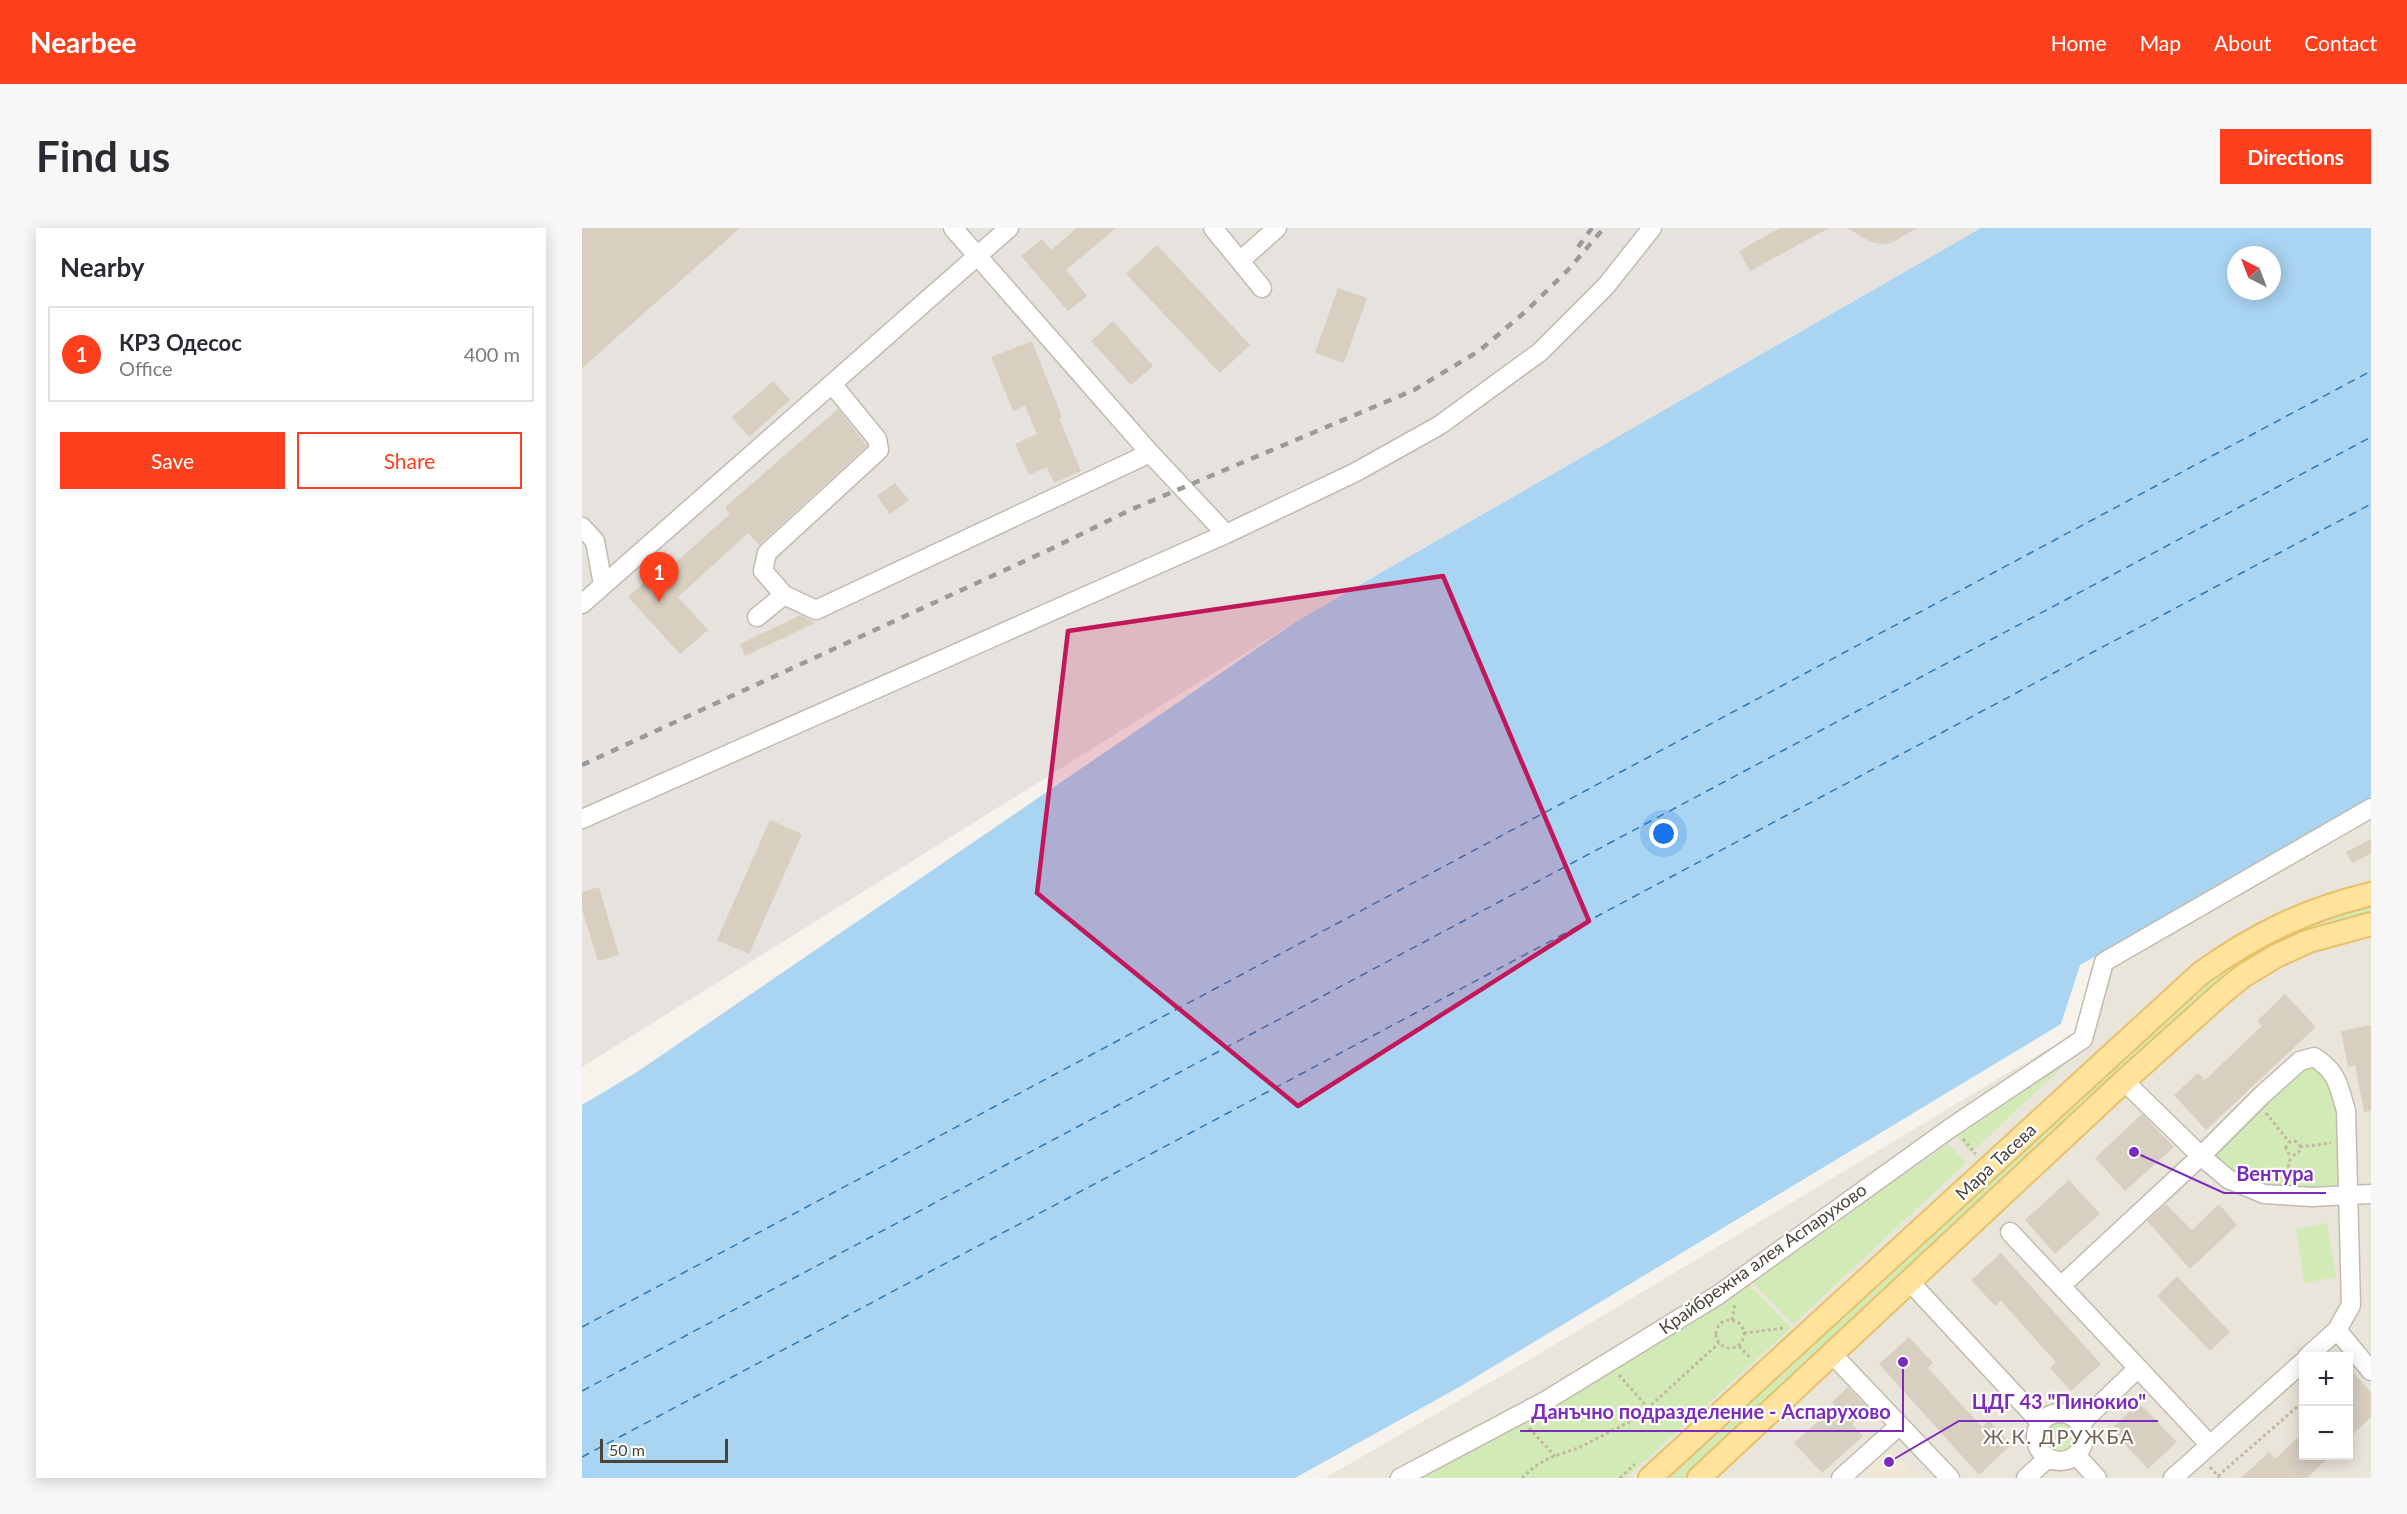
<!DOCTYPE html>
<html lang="en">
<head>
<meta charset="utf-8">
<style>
	:root { --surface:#fff; --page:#f7f7f7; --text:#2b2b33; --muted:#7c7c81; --line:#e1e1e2; --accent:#fc3f1d }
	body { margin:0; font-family:Lato,sans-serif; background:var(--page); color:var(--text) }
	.controls { position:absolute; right:18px; bottom:18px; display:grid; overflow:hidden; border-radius:0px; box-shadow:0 3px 15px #0003 }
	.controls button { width:54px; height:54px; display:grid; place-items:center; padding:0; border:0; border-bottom:2px solid var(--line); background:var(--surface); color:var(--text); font:30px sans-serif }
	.compass { position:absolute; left:1645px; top:18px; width:54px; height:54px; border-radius:50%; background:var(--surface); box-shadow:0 3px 15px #0003; rotate:318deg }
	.scale { position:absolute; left:18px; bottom:15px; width:128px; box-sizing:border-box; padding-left:6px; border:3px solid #4b4439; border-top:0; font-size:16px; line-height:21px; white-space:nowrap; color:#4b4439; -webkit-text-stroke:4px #fff; paint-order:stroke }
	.you { position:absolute; left:1082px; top:606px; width:21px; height:21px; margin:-15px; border:4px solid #fff; border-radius:50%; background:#1a73e8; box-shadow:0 0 0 9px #1a73e833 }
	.badge { display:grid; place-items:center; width:39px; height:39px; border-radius:50%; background:var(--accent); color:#fff; font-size:20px; font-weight:700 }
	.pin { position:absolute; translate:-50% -50px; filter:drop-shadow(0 2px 3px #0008) }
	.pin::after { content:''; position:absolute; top:32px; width:21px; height:18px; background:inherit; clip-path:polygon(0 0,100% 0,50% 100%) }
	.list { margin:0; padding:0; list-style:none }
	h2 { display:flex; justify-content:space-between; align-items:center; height:78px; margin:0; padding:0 24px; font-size:26px }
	h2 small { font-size:20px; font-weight:400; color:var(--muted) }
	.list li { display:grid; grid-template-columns:39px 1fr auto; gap:18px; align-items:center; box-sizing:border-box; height:96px; margin:0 12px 12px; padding:0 12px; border:2px solid var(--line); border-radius:0px }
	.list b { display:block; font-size:22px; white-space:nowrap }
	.list p { margin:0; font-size:20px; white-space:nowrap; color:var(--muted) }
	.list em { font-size:20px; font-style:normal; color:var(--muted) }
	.actions { display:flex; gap:12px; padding:18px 24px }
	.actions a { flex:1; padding:14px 0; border:2px solid var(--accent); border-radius:0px; text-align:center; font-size:21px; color:var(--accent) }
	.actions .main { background:var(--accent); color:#fff }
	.map { position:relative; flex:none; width:1789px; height:1250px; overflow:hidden; border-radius:0px }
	header { display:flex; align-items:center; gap:36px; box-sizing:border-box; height:84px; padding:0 30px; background:var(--accent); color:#fff }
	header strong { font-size:28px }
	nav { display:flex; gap:33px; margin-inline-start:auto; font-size:21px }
	.intro { display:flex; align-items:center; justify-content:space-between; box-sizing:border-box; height:144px; padding:0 36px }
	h1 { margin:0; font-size:42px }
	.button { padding:15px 27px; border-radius:0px; background:var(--accent); color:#fff; font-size:21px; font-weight:700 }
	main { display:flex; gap:36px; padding:0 36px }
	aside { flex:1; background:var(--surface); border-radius:0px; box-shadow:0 3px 15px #0003 }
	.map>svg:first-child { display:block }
	.residential { fill:#eae5da; fill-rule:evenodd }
	.industrial { fill:#e6e2dd }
	.education { fill:#efe8d6 }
	.green { fill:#d2eab5 }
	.water { fill:#a9d4f2; fill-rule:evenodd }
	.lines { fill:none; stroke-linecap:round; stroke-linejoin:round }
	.ferry { stroke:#2e7ab2; stroke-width:1.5; stroke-dasharray:8 6; stroke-linecap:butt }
	.building { fill:#d8cfc1 }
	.minor-casing { stroke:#c2bbae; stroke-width:21 }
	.major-casing { stroke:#e6c16a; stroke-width:26 }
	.path { stroke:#c4b79f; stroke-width:3; stroke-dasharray:3 3; stroke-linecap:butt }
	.minor { stroke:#fff; stroke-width:18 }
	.major { stroke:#ffe39c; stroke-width:22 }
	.rail { stroke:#9a9a9a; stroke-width:4.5; stroke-dasharray:8 8; stroke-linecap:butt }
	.marked { fill:#c2185b; fill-opacity:0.2; stroke:#c2185b; stroke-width:4.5; stroke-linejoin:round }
	.labels { text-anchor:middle; stroke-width:4.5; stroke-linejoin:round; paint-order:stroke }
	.street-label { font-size:18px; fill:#4b4439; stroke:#fff }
	.neighbourhood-label { font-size:20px; letter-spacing:1.5px; fill:#6e6250; stroke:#fff }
	.leader { fill:none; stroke:#7b2cbf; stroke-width:2 }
	.callout-dot { fill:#7b2cbf; stroke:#fff; stroke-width:2 }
	.callout-label { font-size:20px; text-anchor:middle; font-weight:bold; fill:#7b2cbf; stroke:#fff; stroke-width:4.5; stroke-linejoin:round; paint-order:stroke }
</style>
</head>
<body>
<header>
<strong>Nearbee</strong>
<nav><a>Home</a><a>Map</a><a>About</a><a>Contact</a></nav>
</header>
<div class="intro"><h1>Find us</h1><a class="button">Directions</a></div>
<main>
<aside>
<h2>Nearby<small></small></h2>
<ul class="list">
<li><span class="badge">1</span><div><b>КРЗ Одесос</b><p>Office</p></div><em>400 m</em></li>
</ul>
<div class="actions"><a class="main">Save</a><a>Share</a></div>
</aside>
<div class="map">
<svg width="1789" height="1250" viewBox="0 0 1789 1250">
	<rect width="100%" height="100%" fill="#f6f3ec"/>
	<path class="residential" d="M1789 585V1250H743L947 1132 1504 798 1522 739ZM1722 1128H1766V1228H1722Z"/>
	<path class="industrial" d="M0 0H1399L715 393 0 839Z"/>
	<path class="education" d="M1308 1219 1337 1250H1274Z"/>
	<path class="green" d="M1789 675V695L1694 728 1117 1250H1067L1625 752 1687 710Z
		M1491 829 1389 925 1375 909Z
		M1732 829 1759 863 1766 968 1682 966 1619 928Z
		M1366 916 1384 935 1211 1096 1169 1052Z
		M1745 995 1754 1049 1722 1055 1714 1001Z
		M1164 1053 1209 1100 1044 1250H839Z
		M1454 1209a24 24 0 1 1 48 0a24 24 0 1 1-48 0Z"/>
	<path class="water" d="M1399 0H1789V575L1498 737 1479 796 879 1158 713 1250H0V877L55 844 715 393ZM1654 27H1690V63H1654Z"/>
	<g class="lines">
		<path class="ferry" d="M0 1099 1789 143
			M0 1163 1789 209
			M0 1229 1789 276"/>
	</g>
	<path class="building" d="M0 0H158L0 140Z
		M495 0H534L484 42 505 68 486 83 439 28 460 11 469 22Z
		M1198 0H1247L1168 43 1157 23Z
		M1265 0H1335L1309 15 1299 16 1289 14Z
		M575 17 668 117 638 145 544 46Z
		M756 60 785 70 762 135 733 125Z
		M531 93 571 138 549 157 509 113Z
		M450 113 480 189 477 190 499 243 472 255 465 239 447 247 433 216 455 206 443 178 431 183 409 129Z
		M191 153 208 172 167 209 150 189Z
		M256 181 285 218 177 317 166 305 96 369 126 402 98 426 46 369 73 344 77 349 148 286 143 279Z
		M313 255 327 272 308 286 295 268Z
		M219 387 233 395 163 428 158 416Z
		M188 592 220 606 167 726 135 712Z
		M1789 611V626L1770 635 1764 624Z
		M17 659 37 727 16 733 0 681V664Z
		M1703 766 1734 799 1624 902 1592 867 1616 845 1623 852 1680 798 1675 793Z
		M1789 797V883L1782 884 1773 837 1766 839 1759 803Z
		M1560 886 1592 919 1543 963 1513 930Z
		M1487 952 1518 986 1473 1026 1443 992Z
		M1584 976 1610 1002 1637 976 1655 997 1608 1041 1565 993Z
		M1419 1025 1519 1136 1489 1163 1468 1140 1474 1134 1419 1073 1413 1078 1389 1052Z
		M1595 1048 1648 1104 1628 1123 1575 1068Z
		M1327 1109 1351 1135 1346 1140 1400 1199 1407 1192 1429 1217 1397 1247 1297 1136Z
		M1767 1140 1789 1164V1189L1767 1210Z
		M1266 1159 1286 1180 1270 1196 1281 1208 1240 1245 1212 1215 1253 1178 1250 1174Z
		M1557 1175 1595 1214 1566 1241 1529 1201Z
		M1722 1204V1227H1749L1725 1250H1659L1687 1224 1693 1231Z"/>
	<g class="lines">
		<g class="minor-casing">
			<path id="minor" d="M371 0 568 225 644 306
				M631 0 680 60
				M658 33 695 0
				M0 299 13 313 21 357
				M202 367 181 343 185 325 297 222 295 211 250 156
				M0 376 427 0
				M175 389 202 367 234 382 568 225
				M0 591 644 306 774 244 858 197 958 124 1024 58 1070 0
				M1501 811 1522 734 1789 580
				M1542 853 1619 928 1646 951 1682 966 1730 969 1789 966
				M1428 1004 1556 1140 1498 1196
				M1329 1055 1459 1195
				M1480 1057 1619 928 1680 867 1718 833 1732 829C1755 843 1757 858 1764 883L1769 1077 1755 1102 1726 1128
				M1755 1102 1789 1143
				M1251 1127 1368 1250
				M1556 1140 1628 1217 1591 1250
				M1454 1209a24 24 0 1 1 48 0a24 24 0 1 1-48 0Z
				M1628 1217 1722 1133
				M1494 1227 1515 1250
				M818 1250 965 1172 1136 1067 1367 901 1501 811
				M1259 1250 1318 1197
				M1444 1250 1466 1230"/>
		</g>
		<g class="major-casing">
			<path id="major" d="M1068 1250 1619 745C1674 706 1723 682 1789 666
				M1117 1250 1542 853 1640 765 1661 748 1694 728 1727 713 1789 696"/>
		</g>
		<path class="path" d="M1684 885 1707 914
			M1381 911 1393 925 1392 926
			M1704 920a7 7 0 1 1 14 0a7 7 0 1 1-14 0Z
			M1718 919 1749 915
			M1703 951 1709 928
			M1134 1106a14 14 0 1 1 28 0a14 14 0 1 1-28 0Z
			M1150 1092 1153 1076
			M1162 1105 1202 1100
			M1157 1118 1169 1131
			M1037 1147 1067 1181
			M947 1200 973 1228
			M1628 1239 1638 1250
			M1636 1248 1722 1173
			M940 1250 952 1239 967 1230 996 1220 1055 1190 1137 1115
			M1038 1250 1053 1236"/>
		<use href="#minor" class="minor"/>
		<use href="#major" class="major"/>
		<path class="rail" d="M996 19 1010 0
			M0 537 473 319 548 282 832 162 897 123 943 84 986 42 1022 0"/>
	</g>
	<path class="marked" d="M861 348 1007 693 716 878 455 665 486 403Z"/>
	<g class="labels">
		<g class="street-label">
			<text transform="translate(1414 934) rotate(-43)" y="6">Мара Тасева</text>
			<text transform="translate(1181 1031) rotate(-35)" y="6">Крайбрежна алея Аспарухово</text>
		</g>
		<g class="neighbourhood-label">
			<text x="1477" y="1216">Ж.К. ДРУЖБА</text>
		</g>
	</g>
	<path class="leader" d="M1552 924L1642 965H1744M1307 1234L1377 1193H1576M1321 1134L1321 1203H938"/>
	<g class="callout-dot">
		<circle cx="1552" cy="924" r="6"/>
		<circle cx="1307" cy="1234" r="6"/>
		<circle cx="1321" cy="1134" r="6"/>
	</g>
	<g class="callout-label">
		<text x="1693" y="953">Вентура</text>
		<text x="1477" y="1181">ЦДГ 43 "Пинокио"</text>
		<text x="1129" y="1191">Данъчно подразделение - Аспарухово</text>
	</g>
</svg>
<div class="controls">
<button>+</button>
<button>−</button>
</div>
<svg class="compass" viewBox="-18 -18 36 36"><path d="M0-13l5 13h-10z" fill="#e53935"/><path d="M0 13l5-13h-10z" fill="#7c7c81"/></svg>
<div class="scale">50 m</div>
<div class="you"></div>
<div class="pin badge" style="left:77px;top:374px">1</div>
</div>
</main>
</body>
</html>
